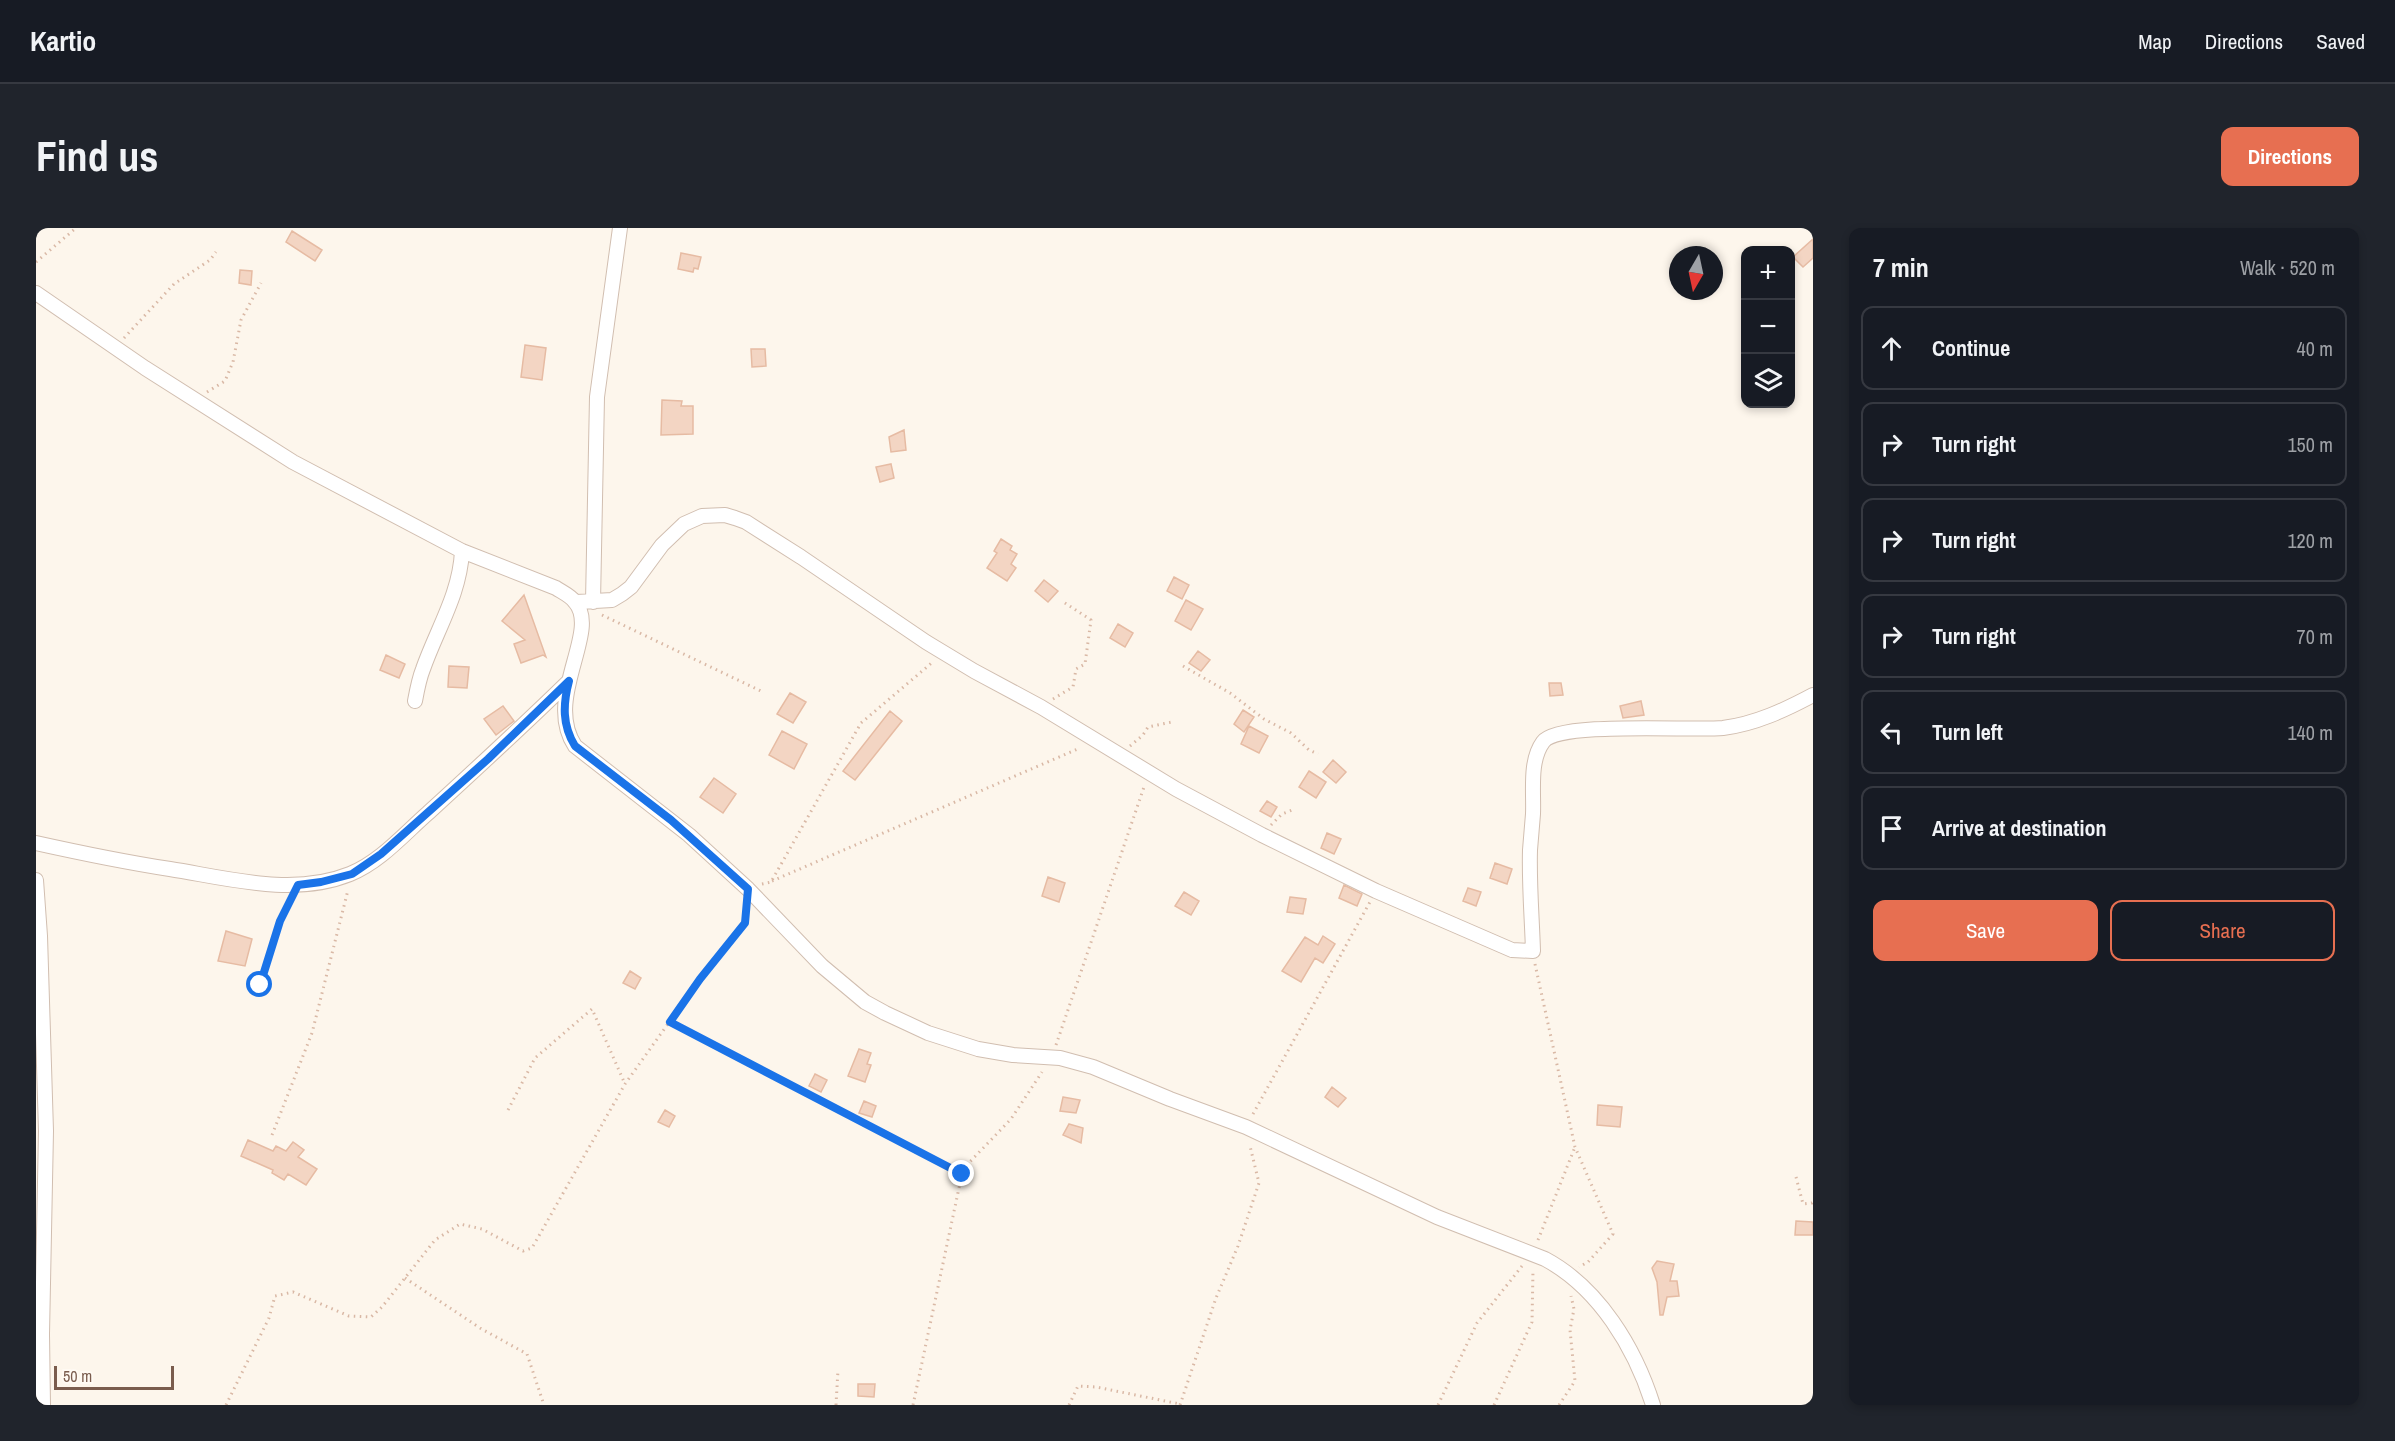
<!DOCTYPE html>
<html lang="en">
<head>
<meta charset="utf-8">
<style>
	:root { --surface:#171b24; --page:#20242c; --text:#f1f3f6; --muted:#9ea1a6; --line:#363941; --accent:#e76f51 }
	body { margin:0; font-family:"Archivo Narrow",sans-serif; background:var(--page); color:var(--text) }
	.controls { position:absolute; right:18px; top:18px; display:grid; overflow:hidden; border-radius:12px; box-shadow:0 3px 9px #0003 }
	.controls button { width:54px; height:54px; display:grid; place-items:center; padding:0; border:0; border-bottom:2px solid var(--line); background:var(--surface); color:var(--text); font:30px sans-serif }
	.compass { position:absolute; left:1633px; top:18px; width:54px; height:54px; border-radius:50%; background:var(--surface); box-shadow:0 3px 9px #0003; rotate:189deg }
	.scale { position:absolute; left:18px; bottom:15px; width:120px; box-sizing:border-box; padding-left:6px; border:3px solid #7a5c4d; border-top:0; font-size:16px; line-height:21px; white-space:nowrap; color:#7a5c4d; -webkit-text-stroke:4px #fffaf3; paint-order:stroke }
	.stop { position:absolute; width:18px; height:18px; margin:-14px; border:4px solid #1a73e8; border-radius:50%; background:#fff }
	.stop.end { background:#1a73e8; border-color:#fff; box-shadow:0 2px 6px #0008 }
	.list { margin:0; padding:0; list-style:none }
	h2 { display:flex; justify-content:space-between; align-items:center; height:78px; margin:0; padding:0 24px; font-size:26px }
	h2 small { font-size:20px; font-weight:400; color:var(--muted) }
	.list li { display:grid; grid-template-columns:39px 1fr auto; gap:18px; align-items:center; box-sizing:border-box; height:84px; margin:0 12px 12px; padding:0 12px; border:2px solid var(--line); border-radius:12px }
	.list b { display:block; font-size:22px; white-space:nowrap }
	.list em { font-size:20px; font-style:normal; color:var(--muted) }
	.actions { display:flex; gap:12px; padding:18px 24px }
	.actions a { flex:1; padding:14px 0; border:2px solid var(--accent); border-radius:12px; text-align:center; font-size:21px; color:var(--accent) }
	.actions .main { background:var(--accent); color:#fff }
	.icon { flex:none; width:33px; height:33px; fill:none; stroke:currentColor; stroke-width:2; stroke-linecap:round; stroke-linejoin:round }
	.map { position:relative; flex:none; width:1777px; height:1177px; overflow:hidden; border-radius:12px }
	header { display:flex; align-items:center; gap:36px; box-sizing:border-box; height:84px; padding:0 30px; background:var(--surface); border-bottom:2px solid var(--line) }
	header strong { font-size:28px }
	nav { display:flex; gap:33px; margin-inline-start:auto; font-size:21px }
	.intro { display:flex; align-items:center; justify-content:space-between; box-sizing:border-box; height:144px; padding:0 36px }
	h1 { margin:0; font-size:42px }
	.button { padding:15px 27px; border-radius:12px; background:var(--accent); color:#fff; font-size:21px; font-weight:700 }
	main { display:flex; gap:36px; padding:0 36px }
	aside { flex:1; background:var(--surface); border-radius:12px; box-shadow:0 3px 9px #0003 }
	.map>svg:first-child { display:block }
	.building { fill:#f3d5c3; stroke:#e6bba3; stroke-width:1.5 }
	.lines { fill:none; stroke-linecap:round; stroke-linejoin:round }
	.street-casing { stroke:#d1beb0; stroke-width:16 }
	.path { stroke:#d9b8a5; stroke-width:3; stroke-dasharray:1.5 4.5; stroke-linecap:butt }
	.street { stroke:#fff; stroke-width:14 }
	.route { stroke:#1a73e8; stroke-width:8 }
</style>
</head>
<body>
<header>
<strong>Kartio</strong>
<nav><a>Map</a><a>Directions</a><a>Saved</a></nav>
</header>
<div class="intro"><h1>Find us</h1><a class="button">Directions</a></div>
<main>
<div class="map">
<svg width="1777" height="1177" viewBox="0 0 1777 1177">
	<rect width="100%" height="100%" fill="#fdf6ec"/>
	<path class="building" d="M256 3 286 22 279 33 250 14Z
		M1777 11V30L1767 39 1757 29Z
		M645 25 665 29 662 41 658 40 657 44 642 41Z
		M204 42 216 43 215 57 203 55Z
		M489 117 510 120 506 152 485 149Z
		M715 121H729L730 138 716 139Z
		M626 172 646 173 645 178H657V206L625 207Z
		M868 202 870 222 855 224 853 209Z
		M855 236 858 250 844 254 840 239Z
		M965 311 976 318 974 322 981 326 975 336 980 340 971 353 951 340 961 325 958 323Z
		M1138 349 1153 357 1146 371 1131 363Z
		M1008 352 1022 363 1012 374 999 363Z
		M488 367 510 429 507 427 485 435 478 416 489 412 466 393Z
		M1150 372 1167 381 1155 402 1139 393Z
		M1082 396 1097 405 1089 419 1074 410Z
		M1162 423 1174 432 1165 443 1153 435Z
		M350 427 369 436 363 450 344 442Z
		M413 438 433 439 431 460 412 459Z
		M1513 455H1525L1527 467 1514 468Z
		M754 465 770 474 757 495 741 486Z
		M1605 473 1608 487 1587 490 1584 478Z
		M467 478 478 493 460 507 448 491Z
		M1207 482 1218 489 1208 504 1198 496Z
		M854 483 866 493 819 552 807 543Z
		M1213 498 1232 508 1223 525 1205 516Z
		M746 503 771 516 758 541 733 527Z
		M1297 532 1310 544 1300 555 1287 544Z
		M1273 543 1290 554 1280 570 1263 559Z
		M678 550 700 566 687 585 664 569Z
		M1231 573 1241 579 1235 589 1224 583Z
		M1291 605 1305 611 1298 626 1285 620Z
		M1459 635 1476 641 1471 656 1454 650Z
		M1012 649 1029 655 1023 674 1006 668Z
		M1308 657 1326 666 1321 678 1303 670Z
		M1432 660 1445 664 1440 678 1427 673Z
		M1148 664 1163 673 1155 687 1139 678Z
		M1254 669 1270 671 1267 686 1251 684Z
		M190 703 216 711 209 738 182 733Z
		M1287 708 1299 716 1287 735 1279 730 1265 754 1246 743 1269 709 1282 717Z
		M594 743 605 750 599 761 587 755Z
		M823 821 835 825 831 836 835 837 829 854 812 848Z
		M779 846 791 852 785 864 773 858Z
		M1296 859 1310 870 1302 879 1289 869Z
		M1027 869 1044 872 1040 885 1024 883Z
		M828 873 840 878 836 889 823 885Z
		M1562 877 1586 879 1584 899 1561 897Z
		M629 882 639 888 633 899 622 894Z
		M1033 896 1047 900 1045 915 1027 907Z
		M212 912 237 923 240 918 250 923 257 914 268 922 262 929 281 941 270 957 252 946 248 952 236 945 237 942 205 928Z
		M1760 993 1777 994V1007H1759Z
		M1621 1033 1638 1036 1634 1053H1641L1643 1068 1631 1069 1627 1087H1624L1621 1054 1616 1040Z
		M822 1156H839L838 1169 822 1168Z"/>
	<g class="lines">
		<g class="street-casing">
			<path id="street" d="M0 65 109 140 257 234 426 323 520 360C526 364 535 368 539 374 565 403 507 470 539 518L653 607 712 661 786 738 829 774 849 785 892 805 942 821 977 827 1024 830 1057 839 1134 871 1210 899 1401 989 1509 1031C1563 1060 1599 1120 1617 1177
				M541 374 576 372 586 366 595 359 626 317 648 296 666 288 689 287 699 290 710 294 765 329 890 414 938 443 1005 479 1140 561 1226 607 1340 663 1476 722 1497 723C1496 690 1493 656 1494 622 1495 610 1496 598 1497 586 1498 564 1493 533 1507 514 1522 493 1656 503 1687 500 1719 496 1749 482 1777 467
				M557 374 561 169 584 0
				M379 473C381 462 383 451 387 441 401 401 424 366 426 323
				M0 615C45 625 89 634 134 641 191 650 257 669 314 646 344 634 368 606 392 585 439 542 486 499 532 454
				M0 652 4 708 10 903 6 1106 7 1177"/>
		</g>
		<path class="path" d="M0 34 40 0
			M88 110 138 56 174 32 180 24
			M171 164 189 153 197 134 205 92 225 55
			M566 387 727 464
			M1147 438 1194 465 1228 491 1255 505 1273 522 1282 526
			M1017 471 1037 459 1040 441 1049 436 1055 392 1026 373
			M1094 518 1107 507 1112 499 1136 494
			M1235 597 1246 586 1259 581
			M736 653 1044 520
			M726 656 735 654 825 495 898 433
			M1499 736 1539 919 1577 1006 1552 1034 1543 1039
			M222 766 245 693 256 670
			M634 794 926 946
			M1020 817 1108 559
			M472 882 499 830 556 781 589 856
			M1217 886 1334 674
			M236 907 276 805 312 662
			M1760 949 1767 976 1776 975 1777 973
			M1502 1012 1539 919
			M369 1050 444 1100 491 1126 508 1177
			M190 1177 233 1090 239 1068 257 1064 313 1088 335 1089 346 1079 399 1012 424 996 446 1001 487 1023 496 1020 589 856 664 751 709 695 711 680
			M800 1177 802 1142
			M877 1177 927 941 975 891 1006 844
			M1033 1177 1042 1158 1060 1159 1144 1176
			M1144 1177 1180 1070 1202 1018 1223 955 1214 918
			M1402 1177 1441 1095 1486 1038
			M1458 1177 1496 1094 1497 1042
			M1523 1177 1539 1153 1534 1102 1538 1081 1535 1068"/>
		<use href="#street" class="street"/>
	</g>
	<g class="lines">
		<path class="route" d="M224 757 244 693 262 657 285 654 316 646 345 626 452 531 533 453C527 476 526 497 539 518L635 592 712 661 709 695 664 751 634 794 926 946"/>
	</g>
</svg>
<div class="controls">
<button>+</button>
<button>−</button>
<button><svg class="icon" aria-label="layers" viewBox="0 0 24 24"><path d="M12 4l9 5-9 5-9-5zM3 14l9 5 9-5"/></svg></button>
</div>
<svg class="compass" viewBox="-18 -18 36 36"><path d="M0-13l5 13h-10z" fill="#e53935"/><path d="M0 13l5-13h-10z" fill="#9ea1a6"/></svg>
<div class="scale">50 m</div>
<div class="stop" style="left:224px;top:757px"></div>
<div class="stop end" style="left:926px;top:946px"></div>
</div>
<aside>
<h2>7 min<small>Walk · 520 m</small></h2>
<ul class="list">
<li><svg class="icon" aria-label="ahead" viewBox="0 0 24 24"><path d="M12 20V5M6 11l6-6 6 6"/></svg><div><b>Continue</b></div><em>40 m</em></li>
<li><svg class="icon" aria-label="right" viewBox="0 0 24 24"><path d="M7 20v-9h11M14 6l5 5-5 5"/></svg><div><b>Turn right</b></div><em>150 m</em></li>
<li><svg class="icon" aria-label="right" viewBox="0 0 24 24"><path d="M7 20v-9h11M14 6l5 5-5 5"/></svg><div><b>Turn right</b></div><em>120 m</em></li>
<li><svg class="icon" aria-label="right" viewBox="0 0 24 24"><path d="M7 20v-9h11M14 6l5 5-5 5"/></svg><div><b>Turn right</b></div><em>70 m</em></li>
<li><svg class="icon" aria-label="left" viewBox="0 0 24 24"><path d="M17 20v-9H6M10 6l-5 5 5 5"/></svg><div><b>Turn left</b></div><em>140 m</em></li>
<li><svg class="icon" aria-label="arrive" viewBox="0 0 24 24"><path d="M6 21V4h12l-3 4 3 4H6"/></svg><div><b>Arrive at destination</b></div></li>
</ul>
<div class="actions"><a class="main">Save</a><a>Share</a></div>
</aside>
</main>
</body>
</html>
